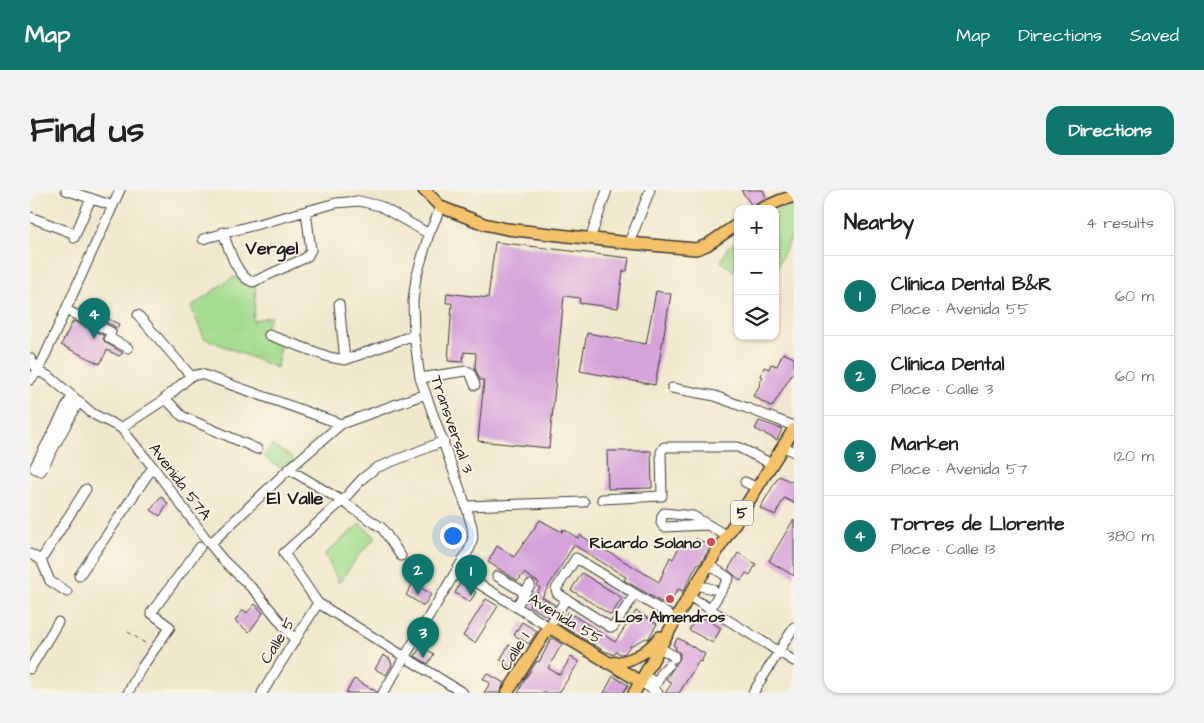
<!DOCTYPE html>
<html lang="en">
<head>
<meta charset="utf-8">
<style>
	:root { --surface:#fff; --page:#f2f2f2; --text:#202124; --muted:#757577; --line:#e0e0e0; --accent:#0f766e }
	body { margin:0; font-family:"Architects Daughter",sans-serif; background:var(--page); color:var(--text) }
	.controls { position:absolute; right:15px; top:15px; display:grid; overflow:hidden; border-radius:10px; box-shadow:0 1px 4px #0004 }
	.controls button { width:45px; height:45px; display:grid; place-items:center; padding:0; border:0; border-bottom:1px solid var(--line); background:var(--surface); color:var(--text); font:25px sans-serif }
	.you { position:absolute; left:422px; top:345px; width:18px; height:18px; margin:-12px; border:4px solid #fff; border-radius:50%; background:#1a73e8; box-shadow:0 0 0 8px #1a73e833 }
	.badge { display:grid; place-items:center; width:32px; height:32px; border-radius:50%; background:var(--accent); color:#fff; font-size:16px; font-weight:700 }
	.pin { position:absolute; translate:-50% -41px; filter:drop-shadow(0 1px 2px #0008) }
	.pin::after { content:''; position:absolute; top:26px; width:18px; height:15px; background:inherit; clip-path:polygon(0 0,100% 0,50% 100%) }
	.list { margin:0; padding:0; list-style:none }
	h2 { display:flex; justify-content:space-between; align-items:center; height:65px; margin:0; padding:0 20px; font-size:21px }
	h2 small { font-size:16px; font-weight:400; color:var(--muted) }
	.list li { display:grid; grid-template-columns:32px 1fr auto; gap:15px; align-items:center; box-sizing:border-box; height:80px; padding:0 20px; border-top:1px solid var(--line) }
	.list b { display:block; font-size:19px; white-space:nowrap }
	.list p { margin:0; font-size:16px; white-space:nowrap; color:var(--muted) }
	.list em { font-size:16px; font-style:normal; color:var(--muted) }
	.icon { flex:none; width:28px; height:28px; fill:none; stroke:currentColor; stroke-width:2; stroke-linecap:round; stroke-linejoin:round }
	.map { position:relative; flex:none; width:764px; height:503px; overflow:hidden; border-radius:15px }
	header { display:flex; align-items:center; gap:30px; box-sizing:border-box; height:70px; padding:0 25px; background:var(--accent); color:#fff }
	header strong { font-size:24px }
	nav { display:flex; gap:28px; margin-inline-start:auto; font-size:18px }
	.intro { display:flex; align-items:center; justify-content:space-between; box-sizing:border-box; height:120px; padding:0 30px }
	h1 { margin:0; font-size:35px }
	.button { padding:12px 22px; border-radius:15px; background:var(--accent); color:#fff; font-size:18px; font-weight:700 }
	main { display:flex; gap:30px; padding:0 30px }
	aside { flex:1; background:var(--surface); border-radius:15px; box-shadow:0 1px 4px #0004 }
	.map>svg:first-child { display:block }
	.park { fill:#a3dc8e; stroke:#607c55 }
	.building { fill:#d5a2da }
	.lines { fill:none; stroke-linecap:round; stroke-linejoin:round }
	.minor-casing { stroke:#3c3b36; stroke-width:11 }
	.major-casing { stroke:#3c3b36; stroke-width:14 }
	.path { stroke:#3c3b36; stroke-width:1; stroke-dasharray:4 4; stroke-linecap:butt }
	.minor { stroke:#fff; stroke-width:9 }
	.major { stroke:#f3c26a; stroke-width:11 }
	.poi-dot { fill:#d1495b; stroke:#fcf5e5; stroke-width:2 }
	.labels { text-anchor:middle; stroke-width:4; stroke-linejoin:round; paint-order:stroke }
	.shield { fill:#fcf5e5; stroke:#5f5d58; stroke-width:1 }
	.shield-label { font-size:15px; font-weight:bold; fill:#1c1c1c }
	.street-label { font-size:16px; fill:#1c1c1c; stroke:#fcf5e5 }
	.poi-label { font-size:16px; font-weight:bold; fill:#1c1c1c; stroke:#fcf5e5; text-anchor:end }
	.neighbourhood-label { font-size:18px; font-weight:bold; fill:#1c1c1c; stroke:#fcf5e5 }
</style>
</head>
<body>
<header>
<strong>Map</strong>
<nav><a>Map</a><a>Directions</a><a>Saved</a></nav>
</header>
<div class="intro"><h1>Find us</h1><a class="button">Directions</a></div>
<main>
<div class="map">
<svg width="764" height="503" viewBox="0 0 764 503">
	<rect width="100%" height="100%" fill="#fcf5e5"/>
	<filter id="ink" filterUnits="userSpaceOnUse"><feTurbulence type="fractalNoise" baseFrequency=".02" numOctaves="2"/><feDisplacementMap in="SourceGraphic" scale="10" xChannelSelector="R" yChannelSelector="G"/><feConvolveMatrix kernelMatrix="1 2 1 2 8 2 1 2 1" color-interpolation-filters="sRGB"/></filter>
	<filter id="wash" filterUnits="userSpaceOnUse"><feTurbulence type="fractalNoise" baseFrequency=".0096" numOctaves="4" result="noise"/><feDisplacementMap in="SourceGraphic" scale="20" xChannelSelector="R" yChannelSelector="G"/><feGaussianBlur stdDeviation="1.12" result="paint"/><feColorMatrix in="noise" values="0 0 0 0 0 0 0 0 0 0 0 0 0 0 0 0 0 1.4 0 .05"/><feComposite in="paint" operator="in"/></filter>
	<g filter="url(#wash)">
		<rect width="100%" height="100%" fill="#f0e8cc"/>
		<path class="park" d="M764 14V42L745 82V21Z
			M708 49V83L691 72 697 58Z
			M203 87 226 96 224 124 222 131 241 126C234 142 232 148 250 155L247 178 174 148 161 117Z
			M242 255 264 269 253 280 233 266Z
			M330 334 346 347 329 365 309 393 295 364Z"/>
		<g id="blocks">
			<path class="building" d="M711 0H733L736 7 722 16Z
				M465 52 599 68 597 81H593L588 118 549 113 550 108 534 106 519 258 448 251 454 190H450L445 178 446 163 434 162 433 172 418 171 422 113H416L417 103 458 108Z
				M626 101 641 104 625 195 550 181 557 143 616 154Z
				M51 116 89 134 87 139 84 136 49 119Z
				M43 131 73 145V149L76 153 93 163 89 166 77 160 70 174 31 155Z
				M753 163 764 168V181L742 217 723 206 730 195 729 194 733 187 731 186 734 177 739 179 741 174 747 176Z
				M729 231 752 239 747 250 725 239Z
				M577 261H621L622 298 578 299Z
				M749 286 764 293V313L754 308 745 325 730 318Z
				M131 306 138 314 130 326 121 320Z
				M764 329V386L739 371Z
				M510 330 532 342 533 339 548 348 550 345 629 392 640 367 643 369 650 355 657 354 662 356 667 349 681 356 670 374 668 373 653 401 648 399 638 416 594 390 596 387 544 355 512 407 525 415 518 427 499 416 510 398 507 396 509 393 494 383 488 391 458 372 467 356 484 367Z
				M708 363 726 374 720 385 716 383 711 391 698 380Z
				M552 383 592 408 581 425 541 400Z
				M383 393 401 404 394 416 376 405Z
				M430 393 446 402 440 412 425 403Z
				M456 409 468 416 445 453 433 446Z
				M225 414 233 423 219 442 205 431 213 420 217 423Z
				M606 421 627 434 618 449 616 448 600 456 595 463 591 464 586 462 584 465 578 462V463L530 435 538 422 585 452Z
				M668 425 691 438 683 453 659 440Z
				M492 432 507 441 499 454 484 445Z
				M522 448 532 454 518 478 530 485 541 467 549 472 529 503H488L495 489 507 471 509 472Z
				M648 448 675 464 671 472 669 471 649 503H635L642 493 636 489 650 468V463L645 459 646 457 643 455Z
				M479 455 493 464 483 479 470 470Z
				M391 456 404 464 398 474 385 466Z
				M353 465 360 469 362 475 356 485 345 479Z
				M457 483 474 493 470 503H454L460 493 453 489Z
				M583 486 598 495 593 503H574Z
				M324 489 347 502V503H316Z"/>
		</g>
	</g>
	<g filter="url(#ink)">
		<use href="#blocks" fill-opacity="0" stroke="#3c3b36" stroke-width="1"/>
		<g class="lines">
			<g class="minor-casing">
				<path id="minor" d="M36 0 83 16
					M0 27 45 44
					M193 42C198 57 207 88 223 92L277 67 281 60 276 22
					M44 48 61 8
					M173 49 306 13 329 11 350 16 399 44
					M560 49 577 0
					M599 53 620 0
					M309 114 315 170
					M36 120 81 142 79 148 98 158
					M108 125 161 186 171 184 311 234
					M239 145 299 167 315 170 384 145
					M0 168 8 181 20 187 63 224 91 238 123 277 180 354 193 370 226 402 265 450
					M390 188 436 181 440 182 445 195
					M0 190 8 181 90 0
					M642 198 685 206 764 236
					M42 206 4 278 11 281 49 211
					M135 208 152 226 227 259
					M91 238 131 212 161 186
					M414 251 346 278 333 288 312 311 254 363 288 413 433 503
					M753 256 764 262
					M259 279 312 311 352 338 371 366
					M715 292 727 298
					M572 309 632 306 631 262 634 257H708L742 274
					M436 316 554 312
					M677 335 634 337 631 333 632 326 634 323 663 326 697 346
					M180 354 259 279 311 234 395 204
					M0 364 11 370 20 391 37 402
					M546 368 605 404 583 437H580L527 403 526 399Z
					M11 370 56 299
					M679 375 699 388 680 419
					M428 381 519 437 536 409
					M49 386 123 277
					M467 386 495 403
					M666 395 683 399
					M605 404 646 429
					M659 406 764 471
					M486 417 500 395
					M630 458 644 466V468
					M0 479 28 432
					M614 486 627 493 632 482 639 475
					M611 492 628 503
					M98 503 110 480 140 437 121 423 170 357
					M232 503 288 413
					M353 503 440 358 443 347 442 337 436 316 390 188 384 145 383 111 386 88 399 44 411 17
					M723 503 764 437"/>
			</g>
			<g class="major-casing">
				<path id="major" d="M394 0 411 17 454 34 477 39 599 53 666 59 677 55 708 34
					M731 19 749 11 764 6
					M577 473C600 473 616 464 630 447
					M477 503 519 437 611 492
					M604 503 659 406 764 239"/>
			</g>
			<path class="path" d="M98 442 118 455"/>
			<use href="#minor" class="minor"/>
			<use href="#major" class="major"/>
		</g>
	</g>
	<g class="poi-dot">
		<circle cx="681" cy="352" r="5"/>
		<circle cx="640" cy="409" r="5"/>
	</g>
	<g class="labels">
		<rect class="shield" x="701" y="310.5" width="22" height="25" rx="4"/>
		<g class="shield-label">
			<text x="712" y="328">5</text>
		</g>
		<g class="street-label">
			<text transform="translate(423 234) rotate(71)" y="6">Transversal 3</text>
			<text transform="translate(151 291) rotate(53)" y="6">Avenida 57A</text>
			<text transform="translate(536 428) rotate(31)" y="6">Avenida 55</text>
			<text transform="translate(247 450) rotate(-58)" y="6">Calle 5</text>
			<text transform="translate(484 461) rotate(-58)" y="6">Calle 1</text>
		</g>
		<g class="poi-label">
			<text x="671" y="358">Ricardo Solano</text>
			<text x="640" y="432" text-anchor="middle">Los Almendros</text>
		</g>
		<g class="neighbourhood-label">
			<text x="242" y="64">Vergel</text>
			<text x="265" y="314">El Valle</text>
		</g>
	</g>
</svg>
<div class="controls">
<button>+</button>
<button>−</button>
<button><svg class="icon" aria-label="layers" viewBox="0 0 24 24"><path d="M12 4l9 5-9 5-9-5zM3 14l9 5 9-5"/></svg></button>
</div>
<div class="you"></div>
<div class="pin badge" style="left:441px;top:406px">1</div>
<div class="pin badge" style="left:388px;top:405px">2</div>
<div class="pin badge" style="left:393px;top:468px">3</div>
<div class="pin badge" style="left:64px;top:149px">4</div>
</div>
<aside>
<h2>Nearby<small>4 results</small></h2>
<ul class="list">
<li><span class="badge">1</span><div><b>Clínica Dental B&amp;R</b><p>Place · Avenida 55</p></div><em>60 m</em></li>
<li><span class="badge">2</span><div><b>Clínica Dental</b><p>Place · Calle 3</p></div><em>60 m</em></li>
<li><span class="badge">3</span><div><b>Marken</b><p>Place · Avenida 57</p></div><em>120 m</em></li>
<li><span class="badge">4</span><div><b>Torres de Llorente</b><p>Place · Calle 13</p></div><em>380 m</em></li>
</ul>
</aside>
</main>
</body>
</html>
